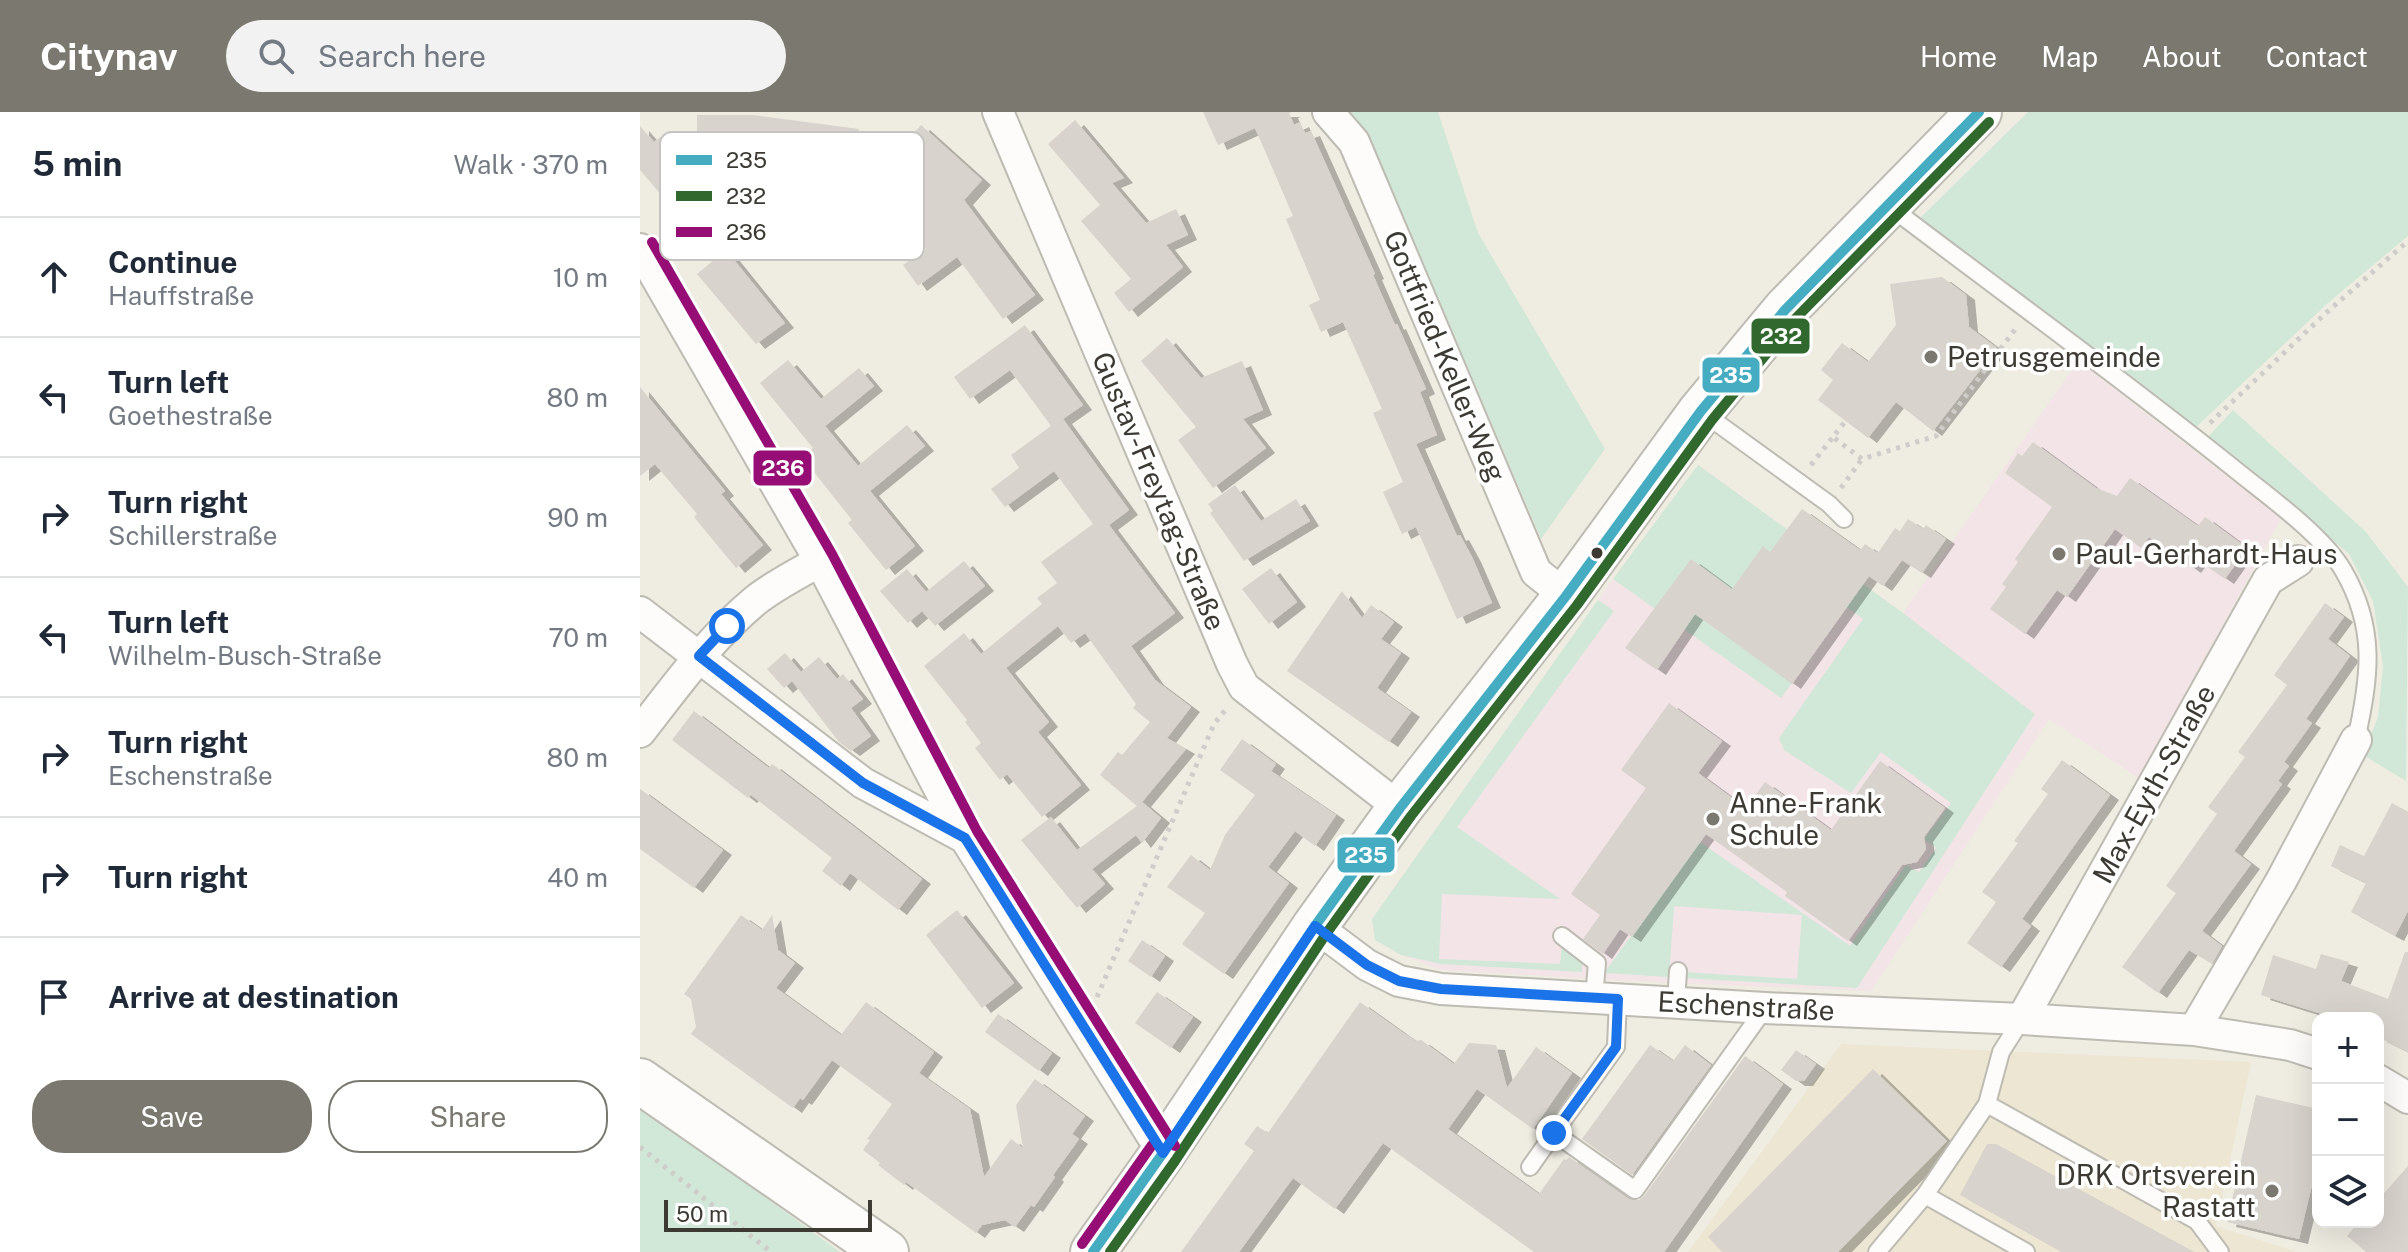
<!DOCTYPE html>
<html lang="en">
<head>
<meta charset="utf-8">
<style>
	:root { --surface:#fff; --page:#f2f2f3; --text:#1f2937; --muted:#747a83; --line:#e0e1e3; --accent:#7b7870 }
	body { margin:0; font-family:"Public Sans",sans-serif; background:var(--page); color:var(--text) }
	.controls { position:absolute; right:24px; bottom:24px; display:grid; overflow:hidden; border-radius:16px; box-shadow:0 8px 32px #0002 }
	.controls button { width:72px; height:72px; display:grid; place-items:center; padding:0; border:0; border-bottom:2px solid var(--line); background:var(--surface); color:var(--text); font:40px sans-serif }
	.scale { position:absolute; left:24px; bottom:20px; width:208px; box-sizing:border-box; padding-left:8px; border:4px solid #3d3a33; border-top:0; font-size:22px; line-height:28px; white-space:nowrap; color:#3d3a33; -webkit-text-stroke:6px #fff; paint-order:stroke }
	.stop { position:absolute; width:24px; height:24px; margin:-18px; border:6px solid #1a73e8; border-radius:50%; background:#fff }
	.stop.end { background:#1a73e8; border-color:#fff; box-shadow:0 2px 8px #0008 }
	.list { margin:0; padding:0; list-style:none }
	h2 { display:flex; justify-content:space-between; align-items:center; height:104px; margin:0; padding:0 32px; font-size:34px }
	h2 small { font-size:26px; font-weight:400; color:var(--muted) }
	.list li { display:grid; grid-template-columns:52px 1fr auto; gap:24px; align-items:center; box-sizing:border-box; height:120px; padding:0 32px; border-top:2px solid var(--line) }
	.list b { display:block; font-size:30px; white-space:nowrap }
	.list p { margin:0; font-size:26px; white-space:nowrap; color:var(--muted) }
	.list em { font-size:26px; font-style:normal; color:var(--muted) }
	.actions { display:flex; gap:16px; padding:24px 32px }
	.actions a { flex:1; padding:18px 0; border:2px solid var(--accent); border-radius:32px; text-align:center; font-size:28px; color:var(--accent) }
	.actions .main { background:var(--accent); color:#fff }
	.icon { flex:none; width:44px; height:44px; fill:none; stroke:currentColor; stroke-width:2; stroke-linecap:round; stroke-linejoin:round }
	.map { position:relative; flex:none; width:1768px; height:1140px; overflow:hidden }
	header { display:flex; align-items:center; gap:48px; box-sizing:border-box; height:112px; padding:0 40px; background:var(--accent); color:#fff }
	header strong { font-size:38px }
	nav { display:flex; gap:44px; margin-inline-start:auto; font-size:28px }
	.search { width:560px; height:72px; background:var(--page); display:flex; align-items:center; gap:20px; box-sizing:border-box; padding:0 28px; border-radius:44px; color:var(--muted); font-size:30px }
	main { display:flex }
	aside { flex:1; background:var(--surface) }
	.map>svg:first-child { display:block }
	.built { fill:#ece6d3 }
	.education { fill:#f2e4e7 }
	.green { fill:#d1e8d8 }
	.building { fill:#d8d3cd; filter:url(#shadow) }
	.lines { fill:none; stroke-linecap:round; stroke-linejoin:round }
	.service-casing { stroke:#bebbb3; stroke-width:20 }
	.minor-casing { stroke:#bebbb3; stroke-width:34 }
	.secondary-casing { stroke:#bebbb3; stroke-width:48 }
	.path { stroke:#cecdca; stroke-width:5; stroke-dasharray:4 6; stroke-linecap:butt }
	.service { stroke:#fdfcfb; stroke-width:16 }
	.minor { stroke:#fdfcfb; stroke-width:30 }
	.secondary { stroke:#fdfcfb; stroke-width:44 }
	.bus-1-casing { stroke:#fff; stroke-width:16 }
	.bus-2-casing { stroke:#fff; stroke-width:16 }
	.bus-3-casing { stroke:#fff; stroke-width:16 }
	.bus-1 { stroke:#45acc2; stroke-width:10 }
	.bus-2 { stroke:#30682d; stroke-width:10 }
	.bus-3 { stroke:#960e75; stroke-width:10 }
	.route { stroke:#1a73e8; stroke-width:10 }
	.poi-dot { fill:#7b7870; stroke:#fff; stroke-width:3 }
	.bus-dot { fill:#3d3a33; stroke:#fff; stroke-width:3 }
	.labels { text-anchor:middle; stroke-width:7; stroke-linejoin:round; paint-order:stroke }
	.street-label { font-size:28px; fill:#3d3a33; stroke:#fff }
	.poi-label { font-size:28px; fill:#3d3a33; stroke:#fff; text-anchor:start }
	.key { fill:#fff; stroke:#c5c4c2; stroke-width:2 }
	.key-label { font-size:22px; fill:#3d3a33 }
	.line-badge { stroke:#fff; stroke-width:3 }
	.badge-label { font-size:22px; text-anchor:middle; font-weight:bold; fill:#fff }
</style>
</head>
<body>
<header>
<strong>Citynav</strong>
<div class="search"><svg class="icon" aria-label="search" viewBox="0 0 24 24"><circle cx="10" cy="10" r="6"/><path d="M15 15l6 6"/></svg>Search here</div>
<nav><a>Home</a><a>Map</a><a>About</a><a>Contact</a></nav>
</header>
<main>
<aside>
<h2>5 min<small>Walk · 370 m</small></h2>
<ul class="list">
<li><svg class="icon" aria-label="ahead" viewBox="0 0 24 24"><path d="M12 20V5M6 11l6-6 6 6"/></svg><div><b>Continue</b><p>Hauffstraße</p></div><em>10 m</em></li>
<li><svg class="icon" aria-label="left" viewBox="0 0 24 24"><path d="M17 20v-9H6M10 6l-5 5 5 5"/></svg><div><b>Turn left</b><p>Goethestraße</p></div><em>80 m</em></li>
<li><svg class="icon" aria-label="right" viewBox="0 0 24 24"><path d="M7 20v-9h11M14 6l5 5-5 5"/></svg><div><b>Turn right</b><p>Schillerstraße</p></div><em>90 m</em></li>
<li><svg class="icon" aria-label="left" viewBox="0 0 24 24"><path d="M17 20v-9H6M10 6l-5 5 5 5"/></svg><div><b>Turn left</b><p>Wilhelm-Busch-Straße</p></div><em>70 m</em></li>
<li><svg class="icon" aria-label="right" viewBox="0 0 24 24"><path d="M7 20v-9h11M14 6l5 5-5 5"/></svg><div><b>Turn right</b><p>Eschenstraße</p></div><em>80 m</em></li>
<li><svg class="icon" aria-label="right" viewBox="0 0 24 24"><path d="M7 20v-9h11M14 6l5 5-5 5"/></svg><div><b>Turn right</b></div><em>40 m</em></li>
<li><svg class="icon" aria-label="arrive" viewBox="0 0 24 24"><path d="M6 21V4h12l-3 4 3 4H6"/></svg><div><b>Arrive at destination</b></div></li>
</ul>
<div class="actions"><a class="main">Save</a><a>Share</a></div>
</aside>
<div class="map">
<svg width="1768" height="1140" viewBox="0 0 1768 1140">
	<defs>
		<filter id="shadow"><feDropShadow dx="9" dy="5" stdDeviation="0" flood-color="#0004"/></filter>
	</defs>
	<rect width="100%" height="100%" fill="#efece2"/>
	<path class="built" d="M1201 932 1611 950 1576 1114 1657 1140H1048Z"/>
	<path class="education" d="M1438 249 1641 406 1499 666 1409 607 1231 879 1031 871 802 858 761 843 735 828 732 807 973 467 1058 353 1263 501Z"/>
	<path class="green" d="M709 0H798L838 121 965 337 901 427 729 24Z
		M1388 0H1768V124L1689 190 1554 317 1280 106Z
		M1593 298 1726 420 1768 475 1766 669 1723 643 1738 605 1743 554 1733 489 1709 442 1568 325Z
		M1058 353 1263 501 1395 602 1217 876 1043 866V860L1157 867 1162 803 1034 794 1029 865 964 861 1060 730 1210 834 1266 753 1279 760 1296 736 1284 727 1311 691 1241 640 1211 681 1144 638 1139 626 1223 507 1123 435 1068 511 1152 571 1141 586 973 467Z
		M958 488 974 499 817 715 920 787 802 782 799 847 920 852 922 830 942 846V860L801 852 761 843 735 828 732 807Z
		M0 993 200 1140H0Z"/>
	<path class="building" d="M563 0H652L649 1 654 13 660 10 665 21 671 19 735 162 733 163 755 213 757 212 786 277 780 280 797 323 776 332 817 424 820 423 832 445 852 491 817 507 776 415 762 422 743 380 763 370 733 301 742 297 703 210 681 220 669 193 680 188 646 107 653 104 615 16 578 33Z
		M57 3H113L219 17 208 94 281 13 342 68 324 88 395 183 363 207 317 145 278 174 263 153 286 137 258 100 231 129 219 118 182 94 200 52 143 44 148 84 95 80 118 62 121 24H57Z
		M435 8 484 66 472 71 506 111 536 97 548 123 526 133 543 155 489 200 474 181 491 167 441 109 460 93 408 32Z
		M0 14 14 30 20 25 74 88 46 112 0 58Z
		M86 138 145 211 116 232 57 162Z
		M1302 165 1326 183 1329 215 1357 236 1293 319 1256 290 1228 326 1178 288 1193 268 1181 258 1202 231 1228 250 1256 213 1250 172Z
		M385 213 443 293 423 307 489 398 469 413 535 501 491 534 515 568 551 595 527 626 546 637 502 690 521 706 502 731 496 723 452 757 465 772 437 796 381 728 411 705 437 738 497 694 460 663 478 640 482 643 510 610 493 596 496 592 445 521 431 531 418 514 366 556 409 610 398 620 441 673 402 705 367 662 360 668 335 636 341 631 325 610 327 608 284 554 324 521 341 542 402 492 397 486 417 471 401 450 453 412 414 359 365 395 351 377 379 356 371 343 411 314 370 258 330 287 314 265Z
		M527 226 561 266 602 249 623 298 603 307 626 336 573 376 538 328 556 315 501 249Z
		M148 248 181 287 219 256 234 274 185 314 218 354 267 313 285 334 230 379 275 434 246 458 208 411 212 408 162 345 173 336 120 271Z
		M0 275 85 379 81 382 123 433 96 456 54 405 57 402 15 352 0 364Z
		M1393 330 1456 376 1477 384 1490 366 1558 414 1565 405 1607 436 1585 467 1558 448 1552 456 1509 425 1501 436 1475 417 1427 485 1417 478 1385 522 1350 497 1366 475 1362 472 1378 450 1375 447 1412 395 1365 361 1378 341 1382 344Z
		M595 373 621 409 656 387 670 409 604 449 570 401 573 399 568 392Z
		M1162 397 1220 438 1225 432 1238 441 1255 416 1260 419 1268 407 1283 417 1286 413 1306 427 1282 461 1262 448 1243 474 1229 464 1152 572 1055 502 1017 558 985 536 1051 447 1092 477 1123 434 1130 440Z
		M324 449 345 474 295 514 282 499 268 511 240 479 267 457 286 480Z
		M631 456 657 490 629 512 602 477Z
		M702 479 722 506 731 493 754 510 741 527 761 541 737 576 771 600 749 630 647 559Z
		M1685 491 1704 505 1688 527 1710 544 1666 607 1672 611 1644 650 1649 654 1638 669 1642 672 1594 739 1611 752 1562 819 1582 834 1572 852 1549 838 1518 881 1482 855 1536 781 1526 774 1577 702 1568 695 1605 645 1598 640 1647 573 1634 563Z
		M145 541 161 560 179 545 197 567 203 562 223 587 211 596 231 624 211 639 199 630 152 569 144 576 127 557Z
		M1029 591 1082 629 1058 661 1106 696 1125 670 1191 718 1240 649 1305 696 1284 725 1286 737 1277 750 1262 753 1208 829 1145 784 1147 780 1066 722 992 825 980 817 963 842 943 827 960 803 931 782 1006 676 981 658Z
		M54 599 129 656 132 652 282 767 258 798 210 761 201 774 182 759 192 746 111 683 108 686 32 628Z
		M602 627 636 652 631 659 696 703 675 734 655 719 628 755 649 771 584 862 542 832 565 801 527 775 551 743 570 758 585 723 615 683 580 658Z
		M1422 648 1470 683 1382 807 1391 814 1361 855 1327 831 1356 790 1342 780 1378 731 1374 729 1408 682 1401 677Z
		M0 677 83 738 54 776 0 737Z
		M1752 691 1768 700V799L1755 824 1711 800 1726 771 1691 754 1700 733 1724 744Z
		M317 798 374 871 342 896 286 823Z
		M101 803 122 818 132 803 138 838 155 851 136 876 201 923 226 890 294 940 279 961 330 997 344 1065 371 1027 383 1036 376 993 395 967 445 1004 432 1022 439 1027 413 1063 415 1065 394 1095 391 1093 375 1115 365 1108 342 1113 336 1121 266 1070 264 1073 238 1053 240 1051 223 1038 230 1028 227 1027 252 992 192 948 163 988 160 986 153 996 51 922 56 915 51 887 44 882Z
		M502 828 525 844 511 865 488 849Z
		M1765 840H1768V940L1738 925V906H1695L1621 883 1633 843 1676 857 1681 842 1709 850 1701 869 1748 887Z
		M517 880 553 905 531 936 495 911Z
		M720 890 762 920 776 929 781 928 814 952 829 931 856 933 867 976 896 935 932 961 893 1017 837 977 808 1017 899 1082 924 1047 926 1048 929 1045 989 1087 999 1088 1004 1084 1105 944 1143 972 1024 1140H894L743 1031 695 1097 653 1066 599 1140H541L614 1039 604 1032 617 1014 628 1021Z
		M358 902 412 941 399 959 345 920Z
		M1010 933 1033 949 1045 933 1071 953 992 1063 942 1027Z
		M1156 938 1176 952 1164 969H1156L1141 958Z
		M1233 957 1307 1029 1198 1140H1082L1068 1125Z
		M1616 983 1678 997V1048L1659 1127 1587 1110Z
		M1347 1032H1356L1554 1140H1422L1320 1083Z
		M1768 1054V1140H1726L1707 1124 1719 1110H1738V1088Z"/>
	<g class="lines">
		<g class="service-casing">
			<path id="service" d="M1249 94C1363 181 1480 265 1592 355 1625 382 1682 422 1703 458 1737 516 1730 565 1716 628
				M1062 300 1189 392 1204 407
				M922 824 957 851 954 886
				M978 887 976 935 914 1021 995 1078 1125 896
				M1036 890 1038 859
				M1347 992 1557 1109 1580 1140
				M890 1055 914 1021
				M1285 1083 1386 1140
				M1237 1140 1285 1083 1347 992 1361 940 1382 907"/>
		</g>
		<g class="minor-casing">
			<path id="minor" d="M358 0 592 552 604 575 760 696
				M688 0 714 30 896 460 926 484
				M0 137 180 449 325 726 523 1041
				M0 500 223 671 325 726
				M0 620C36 574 70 526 116 488 135 473 159 461 180 449
				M675 814 727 853 759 869 801 877 1125 896 1382 907 1554 918 1650 933 1678 942
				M1382 907 1628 468 1658 449
				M1554 918 1641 769 1716 628
				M1738 968 1768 986"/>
		</g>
		<g class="secondary-casing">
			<path id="secondary" d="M0 969 246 1140
				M453 1140 523 1041 675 814 760 696 926 484 1061 299 1145 198 1339 0"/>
		</g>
		<path class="path" d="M1204 311 1193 325 1222 347 1296 324 1376 216
			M1570 311 1686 201 1768 129
			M1171 353 1193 325
			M1201 376 1222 347
			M457 885 574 612 587 596
			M0 1035 131 1140"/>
		<use href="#service" class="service"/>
		<use href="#minor" class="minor"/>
		<use href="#secondary" class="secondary"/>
		<g class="bus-1-casing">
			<path id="bus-1" d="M453 1140 523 1041 675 814 760 696 926 484 1061 299 1145 198 1339 0"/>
		</g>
		<g class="bus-2-casing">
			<path id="bus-2" d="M470 1140 535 1049 686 822 771 704 937 493 1072 308 1155 207 1349 10"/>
		</g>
		<g class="bus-3-casing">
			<path id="bus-3" d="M12 130 192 442 337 719 535 1034
				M442 1132 512 1033"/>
		</g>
		<use href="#bus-1" class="bus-1"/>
		<use href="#bus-2" class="bus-2"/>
		<use href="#bus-3" class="bus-3"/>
	</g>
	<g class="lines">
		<path class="route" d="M87 514 59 544 223 671 325 726 523 1041 675 814 727 853 759 869 801 877 978 887 976 935 914 1021"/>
	</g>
	<g class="poi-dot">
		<circle cx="1291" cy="245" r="8"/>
		<circle cx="1419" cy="442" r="8"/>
		<circle cx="1073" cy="707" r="8"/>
		<circle cx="1632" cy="1079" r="8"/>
	</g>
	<circle class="bus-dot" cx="957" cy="441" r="7"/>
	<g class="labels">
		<g class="street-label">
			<text transform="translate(805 244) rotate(67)" y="10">Gottfried-Keller-Weg</text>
			<text transform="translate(519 379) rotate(67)" y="10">Gustav-Freytag-Straße</text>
			<text transform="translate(1514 672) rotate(-61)" y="10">Max-Eyth-Straße</text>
			<text transform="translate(1106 894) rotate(3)" y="10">Eschenstraße</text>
		</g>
		<g class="poi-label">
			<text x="1307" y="255">Petrusgemeinde</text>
			<text x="1435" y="452">Paul-Gerhardt-Haus</text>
			<text x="1089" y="701">Anne-Frank<tspan x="1089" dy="32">Schule</tspan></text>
			<text x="1616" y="1073" text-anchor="end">DRK Ortsverein<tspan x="1616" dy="32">Rastatt</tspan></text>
		</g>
	</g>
	<rect x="20" y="20" width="264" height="128" rx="12" class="key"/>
	<rect x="36" y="43" width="36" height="10" fill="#45acc2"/>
	<rect x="36" y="79" width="36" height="10" fill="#30682d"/>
	<rect x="36" y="115" width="36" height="10" fill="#960e75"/>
	<g class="key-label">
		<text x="86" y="56">235</text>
		<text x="86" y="92">232</text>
		<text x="86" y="128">236</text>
	</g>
	<g class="line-badge">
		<rect x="1110" y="205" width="61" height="38" rx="8" fill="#30682d"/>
		<rect x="1061" y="244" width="60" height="38" rx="8" fill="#45acc2"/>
		<rect x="112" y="337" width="61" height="38" rx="8" fill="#960e75"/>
		<rect x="696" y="724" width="60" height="38" rx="8" fill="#45acc2"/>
	</g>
	<g class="badge-label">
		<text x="1141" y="232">232</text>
		<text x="1091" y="271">235</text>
		<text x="143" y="364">236</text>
		<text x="726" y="751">235</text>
	</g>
</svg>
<div class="controls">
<button>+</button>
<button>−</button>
<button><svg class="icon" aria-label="layers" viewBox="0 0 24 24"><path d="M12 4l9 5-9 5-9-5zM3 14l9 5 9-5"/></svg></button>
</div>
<div class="scale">50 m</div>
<div class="stop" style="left:87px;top:514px"></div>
<div class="stop end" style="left:914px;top:1021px"></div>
</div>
</main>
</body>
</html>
